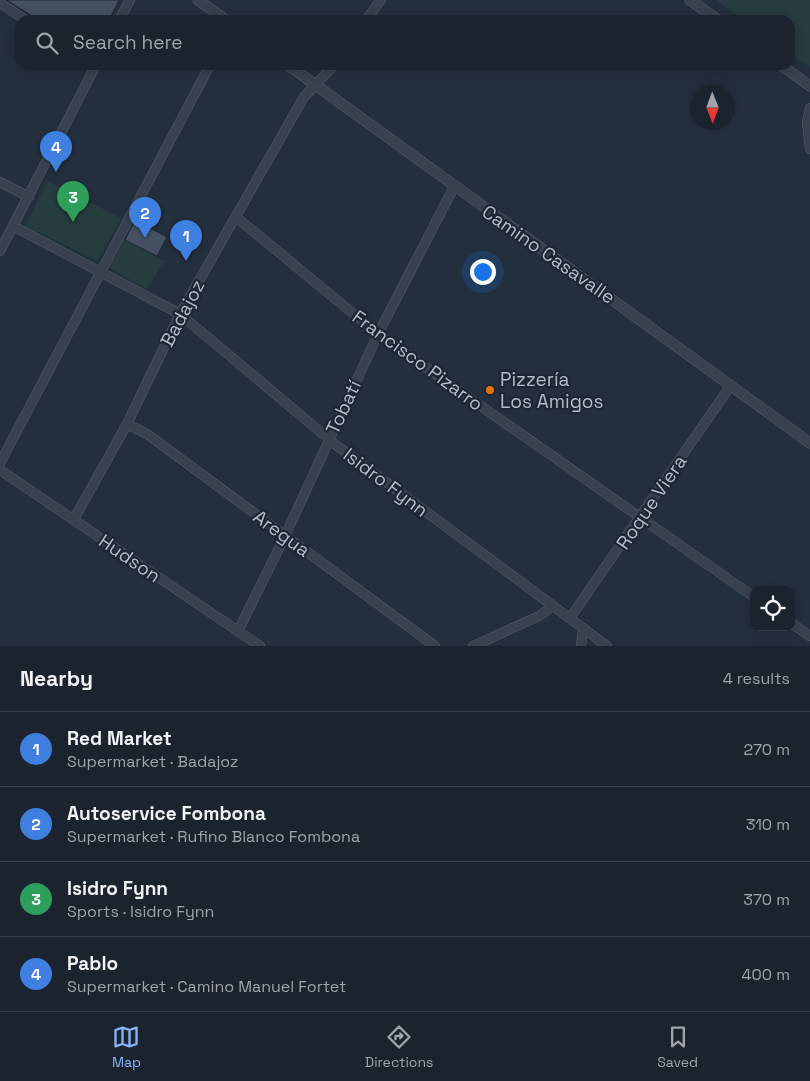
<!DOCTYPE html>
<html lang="en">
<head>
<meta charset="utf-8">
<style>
	:root { --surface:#1b232e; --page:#242b36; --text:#f1f3f6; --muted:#a0a4aa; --line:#39404a; --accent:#8ab4f8 }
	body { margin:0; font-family:"Space Grotesk",sans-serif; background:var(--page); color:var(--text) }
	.controls { position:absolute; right:15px; bottom:15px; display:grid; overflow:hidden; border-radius:10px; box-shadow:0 2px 12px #0003 }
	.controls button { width:45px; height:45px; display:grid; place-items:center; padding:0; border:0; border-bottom:1px solid var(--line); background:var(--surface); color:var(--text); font:25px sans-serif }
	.compass { position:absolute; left:690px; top:85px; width:45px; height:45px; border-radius:50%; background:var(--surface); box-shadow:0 2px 12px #0003; rotate:179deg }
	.you { position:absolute; left:482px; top:271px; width:18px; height:18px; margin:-12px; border:4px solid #fff; border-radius:50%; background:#1a73e8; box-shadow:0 0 0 8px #1a73e833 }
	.badge { display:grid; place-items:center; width:32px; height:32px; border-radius:50%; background:var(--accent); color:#fff; font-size:16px; font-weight:700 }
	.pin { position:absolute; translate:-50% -41px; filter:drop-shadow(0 1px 2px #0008) }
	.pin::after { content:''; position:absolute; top:26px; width:18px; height:15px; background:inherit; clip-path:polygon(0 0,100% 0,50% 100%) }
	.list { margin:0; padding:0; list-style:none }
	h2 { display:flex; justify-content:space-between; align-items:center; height:65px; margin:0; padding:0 20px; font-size:21px }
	h2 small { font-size:16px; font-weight:400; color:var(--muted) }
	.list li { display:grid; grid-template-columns:32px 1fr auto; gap:15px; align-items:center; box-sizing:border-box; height:75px; padding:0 20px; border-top:1px solid var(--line) }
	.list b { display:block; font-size:19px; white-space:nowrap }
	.list p { margin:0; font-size:16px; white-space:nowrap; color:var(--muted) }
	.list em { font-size:16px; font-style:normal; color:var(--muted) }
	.icon { flex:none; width:28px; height:28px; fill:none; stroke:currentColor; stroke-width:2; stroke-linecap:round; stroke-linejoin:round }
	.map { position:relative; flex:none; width:810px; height:646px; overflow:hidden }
	.search { position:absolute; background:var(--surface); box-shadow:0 2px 12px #0003; left:15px; right:15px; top:15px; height:55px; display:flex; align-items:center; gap:12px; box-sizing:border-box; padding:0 18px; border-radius:15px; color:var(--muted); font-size:19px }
	.sheet { height:365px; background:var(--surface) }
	nav { display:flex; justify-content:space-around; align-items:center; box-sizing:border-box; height:70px; border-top:1px solid var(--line); background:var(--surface); font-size:14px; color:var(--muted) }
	nav a { display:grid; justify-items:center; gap:2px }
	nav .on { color:var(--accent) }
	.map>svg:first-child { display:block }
	.green { fill:#263c3f }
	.building { fill:#455162; stroke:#1f2835 }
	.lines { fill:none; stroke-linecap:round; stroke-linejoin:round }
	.minor-casing { stroke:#565f6c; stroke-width:10 }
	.tertiary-casing { stroke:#565f6c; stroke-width:11 }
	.minor { stroke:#38414e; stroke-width:9 }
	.tertiary { stroke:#38414e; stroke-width:10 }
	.food-dot { fill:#e8710a; stroke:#1d2633; stroke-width:2 }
	.labels { text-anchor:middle; stroke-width:4.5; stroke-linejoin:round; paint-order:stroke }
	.street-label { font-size:19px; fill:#b4bcc9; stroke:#1d2633 }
	.poi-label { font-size:19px; fill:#b4bcc9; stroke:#1d2633; text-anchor:start }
</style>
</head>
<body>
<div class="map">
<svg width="810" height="646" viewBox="0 0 810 646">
	<rect width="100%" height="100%" fill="#242f3e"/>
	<path class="green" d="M716 0H810V67L790 53V20H744Z
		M47 181 121 218 98 261 25 226Z
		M124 240 164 261 147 289 109 268Z"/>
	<path class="building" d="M7 0H119L109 20H38Z
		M135 220 167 237 157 256 125 240Z"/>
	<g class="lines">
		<g class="minor-casing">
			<path id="minor" d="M0 3 26 20
				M119 20 130 0
				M366 20 381 0
				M810 108 807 122 810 149
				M0 182 29 197
				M236 217 378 334 754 597
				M13 226 180 314 336 445 607 646
				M0 251 96 65
				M127 424 147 434 435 646
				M0 463 210 65
				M0 470 260 646
				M74 519 127 424 180 314 304 97 334 65
				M570 618 731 385
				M791 623 810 636
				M238 631 285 536 378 334 454 187
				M473 646 539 616 553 606
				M581 646 583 628"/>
		</g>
		<g class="tertiary-casing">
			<path id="tertiary" d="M198 0 226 20
				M690 0 718 20
				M288 65 810 443
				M781 65 810 86"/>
		</g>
		<use href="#minor" class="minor"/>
		<use href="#tertiary" class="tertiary"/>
	</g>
	<circle class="food-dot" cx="490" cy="390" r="5"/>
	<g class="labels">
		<g class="street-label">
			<text transform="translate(549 254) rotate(35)" y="7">Camino Casavalle</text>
			<text transform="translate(182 313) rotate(-62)" y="7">Badajoz</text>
			<text transform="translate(418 360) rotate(36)" y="7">Francisco Pizarro</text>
			<text transform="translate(343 407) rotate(-65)" y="7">Tobatí</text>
			<text transform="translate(386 482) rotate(37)" y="7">Isidro Fynn</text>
			<text transform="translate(651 502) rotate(-56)" y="7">Roque Viera</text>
			<text transform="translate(282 533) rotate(36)" y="7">Aregua</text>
			<text transform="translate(130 558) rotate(34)" y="7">Hudson</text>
		</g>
		<g class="poi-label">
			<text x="500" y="386">Pizzería<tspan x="500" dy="22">Los Amigos</tspan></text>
		</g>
	</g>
</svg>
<div class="controls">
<button><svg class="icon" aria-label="locate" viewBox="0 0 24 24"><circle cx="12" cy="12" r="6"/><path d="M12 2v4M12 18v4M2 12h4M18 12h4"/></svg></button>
</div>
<svg class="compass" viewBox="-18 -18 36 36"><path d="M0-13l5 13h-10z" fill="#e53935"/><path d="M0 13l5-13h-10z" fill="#a0a4aa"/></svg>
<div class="you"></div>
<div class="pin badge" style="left:186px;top:261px;background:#3f7fe0">1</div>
<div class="pin badge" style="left:145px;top:238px;background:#3f7fe0">2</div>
<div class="pin badge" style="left:73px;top:222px;background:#2e9e5b">3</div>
<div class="pin badge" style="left:56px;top:172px;background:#3f7fe0">4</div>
<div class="search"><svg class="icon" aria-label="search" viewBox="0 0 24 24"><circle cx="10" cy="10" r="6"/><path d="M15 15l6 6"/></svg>Search here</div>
</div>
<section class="sheet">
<h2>Nearby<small>4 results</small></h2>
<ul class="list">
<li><span class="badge" style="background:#3f7fe0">1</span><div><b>Red Market</b><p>Supermarket · Badajoz</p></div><em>270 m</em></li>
<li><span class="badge" style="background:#3f7fe0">2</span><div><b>Autoservice Fombona</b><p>Supermarket · Rufino Blanco Fombona</p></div><em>310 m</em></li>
<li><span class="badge" style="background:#2e9e5b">3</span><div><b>Isidro Fynn</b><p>Sports · Isidro Fynn</p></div><em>370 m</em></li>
<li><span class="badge" style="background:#3f7fe0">4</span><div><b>Pablo</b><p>Supermarket · Camino Manuel Fortet</p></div><em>400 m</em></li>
</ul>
</section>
<nav>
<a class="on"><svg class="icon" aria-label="map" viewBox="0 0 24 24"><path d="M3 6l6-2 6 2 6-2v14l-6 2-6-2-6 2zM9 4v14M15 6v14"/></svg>Map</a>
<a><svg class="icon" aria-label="directions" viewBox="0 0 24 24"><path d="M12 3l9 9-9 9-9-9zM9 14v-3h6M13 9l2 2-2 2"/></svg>Directions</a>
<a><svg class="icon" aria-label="saved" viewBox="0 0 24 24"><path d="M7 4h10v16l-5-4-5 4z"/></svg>Saved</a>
</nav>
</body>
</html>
